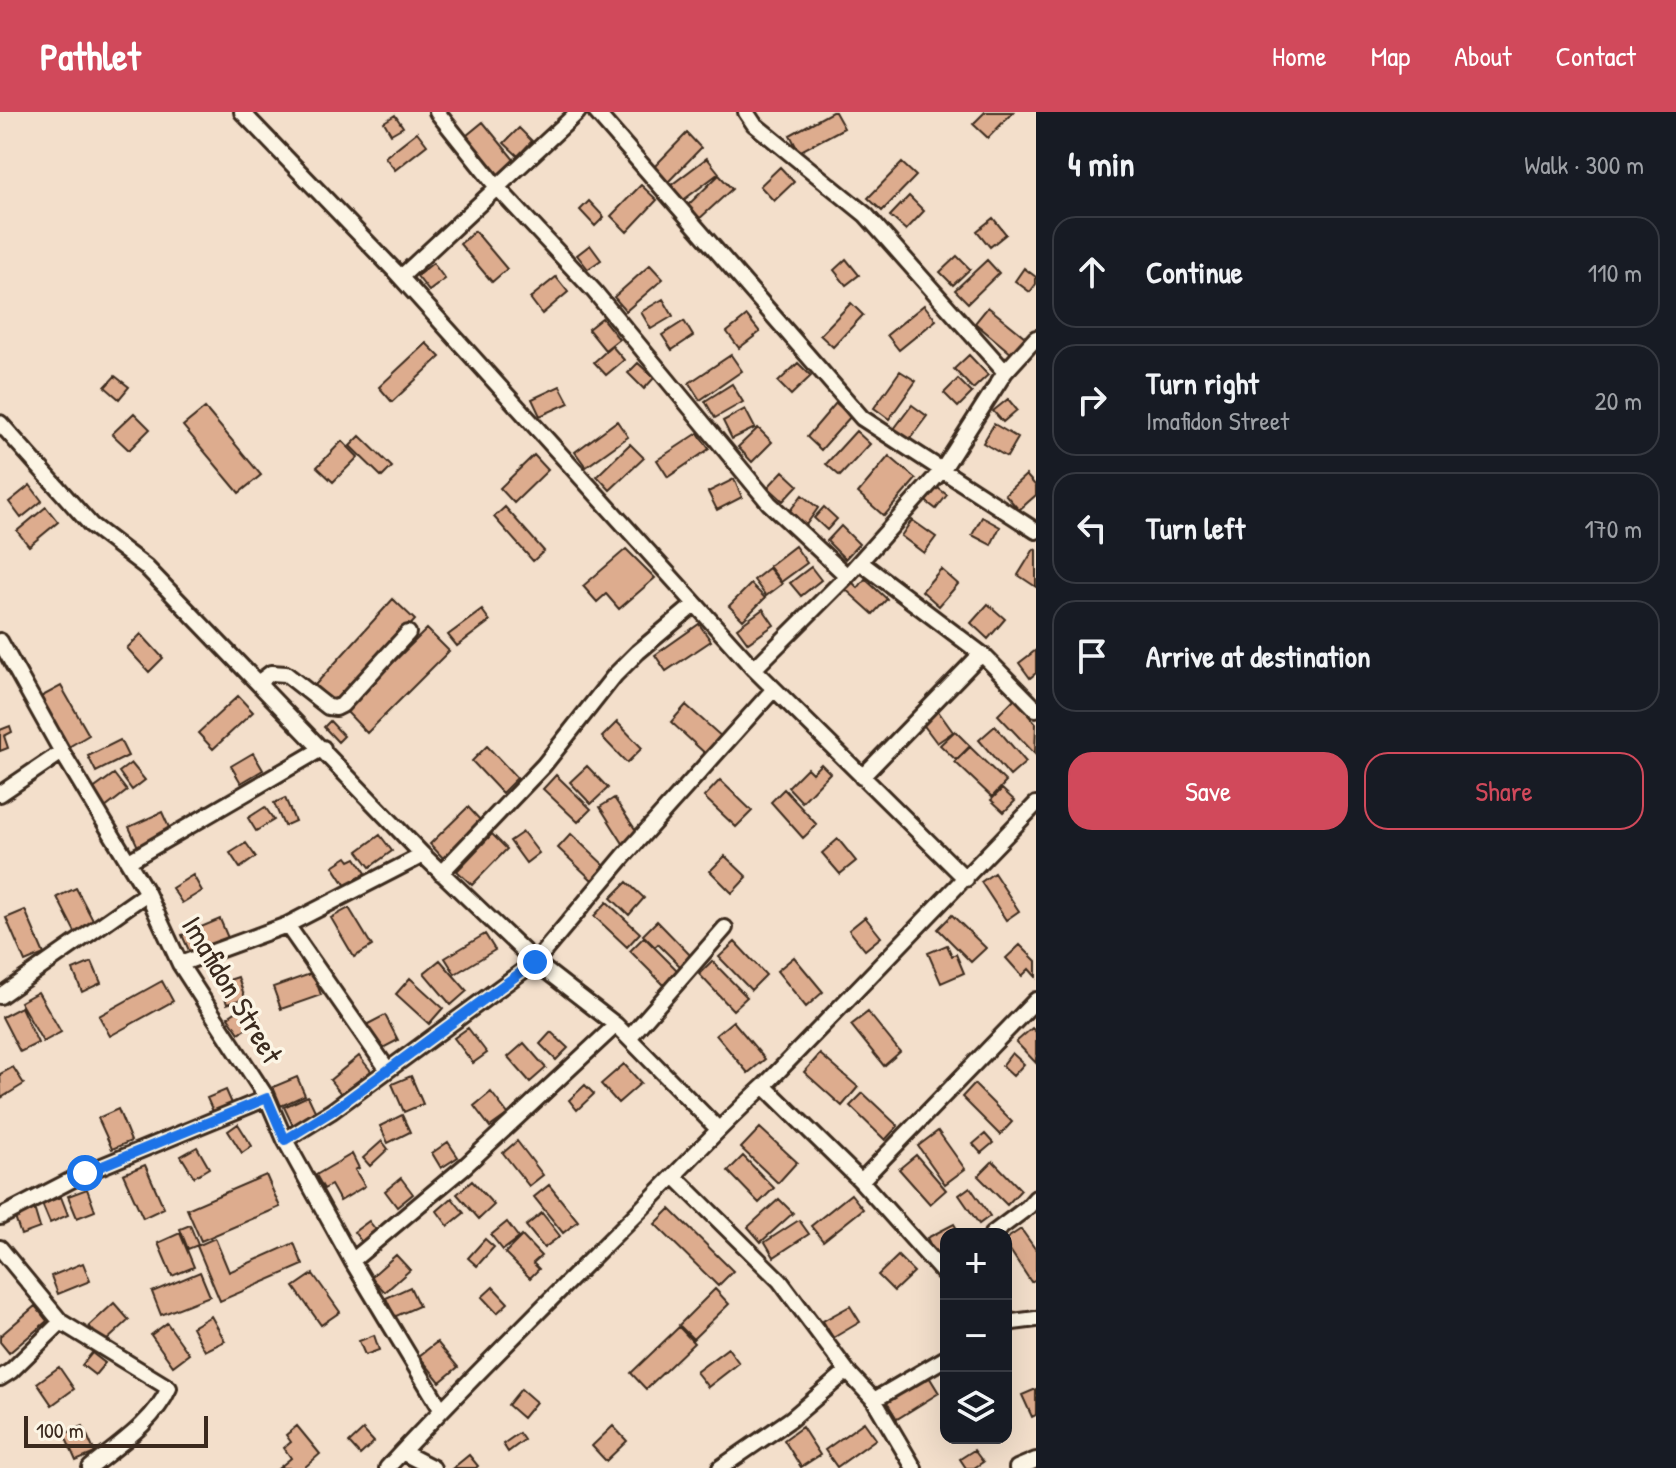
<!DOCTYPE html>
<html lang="en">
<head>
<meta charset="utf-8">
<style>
	:root { --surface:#171b24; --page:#20242c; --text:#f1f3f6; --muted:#9ea1a6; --line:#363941; --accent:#d1495b }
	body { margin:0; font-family:"Patrick Hand",sans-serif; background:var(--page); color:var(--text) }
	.controls { position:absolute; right:24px; bottom:24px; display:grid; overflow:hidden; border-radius:16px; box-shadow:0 8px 32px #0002 }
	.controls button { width:72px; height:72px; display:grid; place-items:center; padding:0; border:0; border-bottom:2px solid var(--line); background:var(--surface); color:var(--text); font:40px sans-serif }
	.scale { position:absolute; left:24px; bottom:20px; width:184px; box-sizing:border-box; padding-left:8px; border:4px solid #3b2a1e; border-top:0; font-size:22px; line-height:28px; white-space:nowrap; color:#3b2a1e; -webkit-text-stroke:6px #fcf5e5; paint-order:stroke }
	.stop { position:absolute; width:24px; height:24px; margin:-18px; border:6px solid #1a73e8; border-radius:50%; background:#fff }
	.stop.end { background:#1a73e8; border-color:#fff; box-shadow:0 2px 8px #0008 }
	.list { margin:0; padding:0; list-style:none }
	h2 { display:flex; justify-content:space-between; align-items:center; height:104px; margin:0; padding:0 32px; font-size:34px }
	h2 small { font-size:26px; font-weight:400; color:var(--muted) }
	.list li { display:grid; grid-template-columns:52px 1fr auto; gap:24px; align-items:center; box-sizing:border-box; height:112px; margin:0 16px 16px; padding:0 16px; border:2px solid var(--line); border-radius:24px }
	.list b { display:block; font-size:30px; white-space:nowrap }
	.list p { margin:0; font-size:26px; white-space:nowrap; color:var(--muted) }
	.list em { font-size:26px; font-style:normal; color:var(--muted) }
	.actions { display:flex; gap:16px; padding:24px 32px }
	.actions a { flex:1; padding:18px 0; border:2px solid var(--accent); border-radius:24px; text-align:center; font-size:28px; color:var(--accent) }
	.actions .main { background:var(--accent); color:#fff }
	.icon { flex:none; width:44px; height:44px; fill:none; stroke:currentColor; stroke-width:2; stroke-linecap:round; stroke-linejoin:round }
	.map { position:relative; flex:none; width:1036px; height:1356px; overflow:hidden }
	header { display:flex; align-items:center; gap:48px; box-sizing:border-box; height:112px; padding:0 40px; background:var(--accent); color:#fff }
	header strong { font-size:38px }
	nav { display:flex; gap:44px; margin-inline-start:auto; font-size:28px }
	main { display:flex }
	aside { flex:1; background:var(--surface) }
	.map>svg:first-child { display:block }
	.building { fill:#ddac8e; stroke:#3b2a1e; stroke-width:2 }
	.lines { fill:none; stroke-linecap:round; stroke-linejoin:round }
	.street-casing { stroke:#3b2a1e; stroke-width:20 }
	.street { stroke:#fcf5e5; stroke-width:14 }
	.route { stroke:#1a73e8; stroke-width:10 }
	.labels { text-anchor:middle; stroke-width:7; stroke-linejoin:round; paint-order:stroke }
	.street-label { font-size:30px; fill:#3b2a1e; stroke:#fcf5e5 }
</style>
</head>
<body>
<header>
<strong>Pathlet</strong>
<nav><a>Home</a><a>Map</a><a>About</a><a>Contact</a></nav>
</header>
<main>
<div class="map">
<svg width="1036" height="1356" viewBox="0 0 1036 1356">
	<rect width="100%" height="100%" fill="#f3dfcb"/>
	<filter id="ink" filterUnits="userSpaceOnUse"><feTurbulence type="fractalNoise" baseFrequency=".0125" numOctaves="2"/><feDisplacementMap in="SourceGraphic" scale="16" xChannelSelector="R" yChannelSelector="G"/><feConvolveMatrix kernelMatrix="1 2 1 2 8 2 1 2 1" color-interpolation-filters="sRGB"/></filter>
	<g filter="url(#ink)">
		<path class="building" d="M832 0H835L844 16 799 40 790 23Z
			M985 0H1013L988 26 973 12Z
			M395 3 403 15 391 22 384 10Z
			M483 10 515 49 499 63 466 24Z
			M519 16 532 29 518 44 504 31Z
			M417 20 427 33 395 58 385 45Z
			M687 21 701 36 668 70 653 56Z
			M707 46 719 61 682 89 670 74Z
			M902 51 916 64 882 99 868 86Z
			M780 55 794 70 774 89 760 74Z
			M719 63 732 77 698 108 686 95Z
			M641 73 657 88 627 120 611 104Z
			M909 84 924 99 906 118 890 104Z
			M589 89 604 105 595 114 580 98Z
			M993 106 1006 122 990 135 977 119Z
			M475 119 507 157 492 170 460 132Z
			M590 133 601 148 588 157 577 143Z
			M957 144 970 157 953 173 940 160Z
			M846 147 859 163 846 173 834 158Z
			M987 148 999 161 968 191 955 178Z
			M433 151 445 167 429 179 417 164Z
			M650 153 663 167 626 199 614 185Z
			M1024 156 1036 165V172L1030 180 1015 169Z
			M556 165 568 180 542 202 530 186Z
			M663 187 673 204 651 217 641 200Z
			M851 191 863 203 833 235 820 223Z
			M924 193 936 208 899 238 887 223Z
			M988 195 1025 225 1012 242 975 211Z
			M747 204 760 220 739 236 727 220Z
			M602 206 619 227 605 238 588 217Z
			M684 209 693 224 672 238 662 223Z
			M426 231 440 245 392 290 379 275Z
			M612 234 624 248 606 263 594 250Z
			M731 243 742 259 700 288 689 271Z
			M969 243 988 263 973 277 954 257Z
			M638 251 654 266 644 277 628 261Z
			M798 251 811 264 791 283 778 270Z
			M900 259 916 269 889 307 874 296Z
			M115 264 129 275 119 287 105 275Z
			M958 267 972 281 958 295 944 281Z
			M732 272 743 290 715 306 705 289Z
			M560 274 569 291 540 304 532 287Z
			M1008 287 1017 298 1003 310 993 299Z
			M836 291 851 304 821 338 807 325Z
			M912 293 927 304 909 328 894 317Z
			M205 296 261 363 239 381 183 314Z
			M745 297 755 316 732 327 723 309Z
			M134 301 150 317 129 338 112 322Z
			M617 309 628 325 586 355 575 340Z
			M994 312 1018 326 1007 345 983 331Z
			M758 316 772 330 752 350 738 335Z
			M856 319 870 332 840 364 826 352Z
			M698 321 709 337 668 365 657 348Z
			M360 324 392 355 382 365 350 334Z
			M342 329 358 345 333 370 317 355Z
			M630 332 644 346 610 378 597 364Z
			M534 343 548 358 514 391 500 376Z
			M889 344 916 367 884 404 858 381Z
			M783 359 798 373 783 389 768 375Z
			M1026 363 1036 374V383L1019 398 1005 382Z
			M734 367 742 385 717 398 708 380Z
			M30 373 42 389 21 406 9 390Z
			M934 373 947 383 936 397 923 387Z
			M802 383 818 396 806 413 789 400Z
			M46 395 58 410 29 434 17 419Z
			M505 395 544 439 533 449 494 405Z
			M824 395 837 407 827 418 814 406Z
			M982 405 1000 415 991 433 972 423Z
			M912 408 936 425 924 441 901 424Z
			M841 414 859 432 845 447 827 429Z
			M795 434 807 451 781 470 769 454Z
			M626 437 655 466 619 497 606 482 597 490 583 474Z
			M1034 437 1036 438V475L1018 463Z
			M811 455 821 468 801 484 790 471Z
			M769 456 782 472 766 484 754 468Z
			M941 457 958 472 939 494 922 479Z
			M865 467 887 487 873 502 844 476 851 469 858 476Z
			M751 472 765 486 743 508 729 494Z
			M393 487 415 508 338 594 315 573Z
			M988 492 1005 507 988 527 971 511Z
			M763 497 774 513 748 531 737 516Z
			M482 498 490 509 457 534 448 523Z
			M699 512 711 529 666 559 655 543Z
			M427 517 449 539 367 621 345 598Z
			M141 522 163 546 149 560 127 536Z
			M1036 538V561L1030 566 1019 551Z
			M61 574 89 623 65 637 37 587Z
			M238 584 253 600 213 637 198 621Z
			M1017 584 1032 599 1028 603 1036 612 1035 642 998 603Z
			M686 593 723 626 708 644 671 610Z
			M938 599 953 620 937 631 922 611Z
			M330 609 344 624 338 630 324 615Z
			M617 610 642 636 627 651 602 625Z
			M10 614 12 620 4 624 8 636 0 639V618Z
			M995 614 1026 650 1010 664 979 628Z
			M955 619 970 634 956 648 940 633Z
			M120 628 128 644 96 660 88 644Z
			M487 634 517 666 502 681 472 649Z
			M970 635 1006 670 992 685 955 650Z
			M253 641 263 658 241 671 231 654Z
			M131 651 145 668 132 678 119 660Z
			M821 652 830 661 802 690 788 675 807 656 812 661Z
			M587 654 608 676 591 692 570 670Z
			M114 662 127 679 105 696 92 678Z
			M556 663 591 697 578 710 543 677Z
			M720 668 752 699 736 715 704 685Z
			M784 677 817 713 803 726 771 690Z
			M1002 677 1015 689 1004 700 991 688Z
			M285 686 295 709 284 714 274 691Z
			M614 686 639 723 624 733 600 695Z
			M265 695 274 708 256 719 248 706Z
			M468 695 482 710 443 746 430 732Z
			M162 700 171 720 138 735 129 715Z
			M523 720 539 741 526 751 510 729Z
			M492 722 507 737 472 773 457 759Z
			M571 722 605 754 592 768 558 736Z
			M380 723 392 739 370 755 358 739Z
			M838 727 856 749 840 762 822 741Z
			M246 731 256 745 240 756 230 741Z
			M725 744 747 765 732 781 710 759Z
			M347 745 350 749 356 746 366 761 346 774 333 754Z
			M994 761 1019 799 1006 808 981 770Z
			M193 763 202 779 182 791 172 776Z
			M627 770 644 786 629 803 611 786Z
			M76 776 96 814 77 824 57 785Z
			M607 790 640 821 627 835 594 804Z
			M349 796 372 834 354 845 331 806Z
			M25 798 44 842 25 850 6 806Z
			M952 803 986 836 971 850 938 817Z
			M865 805 881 825 865 838 849 818Z
			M220 807 228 826 191 843 182 823Z
			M657 809 693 846 682 856 658 832 655 835 643 823Z
			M485 822 495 838 455 862 445 846Z
			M644 825 680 861 666 875 630 839Z
			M735 830 766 863 751 878 719 845Z
			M947 833 952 844 956 842 964 861 941 871 928 841Z
			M1020 833 1036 849V865L1029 857 1022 864 1006 846Z
			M794 845 823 880 806 895 777 859Z
			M440 848 467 879 451 893 424 861Z
			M712 849 747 885 733 898 699 862Z
			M92 850 101 871 82 880 73 858Z
			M313 861 321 883 281 897 273 875Z
			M238 865 245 886 227 892 220 871Z
			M410 866 443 896 429 912 396 882Z
			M162 869 173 889 110 924 99 904Z
			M38 880 61 920 43 930 20 890Z
			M249 891 260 907 239 921 228 905Z
			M21 895 38 931 20 940 2 905Z
			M868 900 900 940 884 954 851 913Z
			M385 903 398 928 379 938 366 913Z
			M733 909 765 947 748 961 716 923Z
			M468 916 487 941 473 951 454 926Z
			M1032 916 1036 920V951L1016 930Z
			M551 920 568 936 556 948 540 932Z
			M524 931 546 956 530 970 508 945Z
			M1012 941 1024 952 1013 964 1002 954Z
			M820 942 858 975 842 994 804 960Z
			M359 944 371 959 342 983 330 968Z
			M624 952 641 971 618 991 601 972Z
			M13 955 24 972 1 986 0 962Z
			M411 964 423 992 404 1000 392 972Z
			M297 965 305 983 281 994 273 975Z
			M974 972 1012 1010 1000 1023 962 985Z
			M585 973 594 982 577 998 569 988Z
			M226 978 234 996 215 1004 207 986Z
			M491 980 508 1002 490 1015 474 994Z
			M863 981 898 1014 885 1028 850 994Z
			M308 984 317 1003 293 1014 284 995Z
			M118 997 131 1029 112 1037 98 1006Z
			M402 1003 410 1020 388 1031 380 1014Z
			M238 1012 252 1034 242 1041 228 1019Z
			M760 1016 797 1050 778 1071 741 1036Z
			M938 1019 965 1057 945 1072 918 1034Z
			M985 1022 993 1031 981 1041 973 1032Z
			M382 1029 388 1037 370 1054 363 1046Z
			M517 1029 543 1063 529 1074 503 1041Z
			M448 1030 458 1045 441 1056 432 1041Z
			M197 1035 209 1056 194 1065 181 1044Z
			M352 1042 359 1056 355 1058 365 1074 340 1089 331 1073 324 1077 316 1063Z
			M916 1043 946 1078 930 1092 899 1057Z
			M743 1044 774 1076 759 1091 728 1059Z
			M993 1049 1021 1078 1007 1093 978 1064Z
			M145 1053 164 1096 143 1106 123 1062Z
			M266 1063 280 1095 201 1129 187 1097Z
			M401 1066 413 1082 397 1095 385 1079Z
			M472 1069 494 1093 479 1107 457 1082Z
			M549 1073 578 1109 563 1121 534 1085Z
			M970 1075 990 1104 979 1112 959 1083Z
			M87 1077 95 1099 77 1106 68 1084Z
			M851 1082 863 1097 823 1129 811 1114Z
			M61 1085 68 1103 50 1111 42 1092Z
			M452 1086 464 1101 448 1114 437 1099Z
			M779 1087 793 1101 761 1130 748 1115Z
			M34 1096 40 1116 21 1123 14 1103Z
			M670 1097 733 1159 718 1174 655 1112Z
			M542 1101 560 1124 544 1136 526 1114Z
			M799 1108 809 1122 774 1145 765 1130Z
			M369 1109 380 1123 365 1134 354 1120Z
			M507 1110 519 1126 503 1138 491 1123Z
			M954 1112 960 1122H946V1141L937 1146 927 1126Z
			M190 1113 198 1133 188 1137 180 1117Z
			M1021 1117 1036 1138V1167L1031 1170 1006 1132V1127Z
			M180 1121 194 1155 172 1164 158 1131Z
			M522 1124 541 1144 533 1151 539 1157 530 1166 505 1141Z
			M215 1126 229 1160 294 1131 303 1153 220 1189 197 1134Z
			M485 1127 494 1135 477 1154 468 1146Z
			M396 1143 410 1158 385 1180 371 1165Z
			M898 1144 914 1160 894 1179 878 1163Z
			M83 1151 90 1169 58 1182 51 1164Z
			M200 1160 210 1184 161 1203 152 1180Z
			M313 1162 340 1200 321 1213 294 1175Z
			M410 1175 419 1194 394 1205 386 1186Z
			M493 1175 508 1191 497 1201 482 1185Z
			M715 1177 729 1192 693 1227 679 1213Z
			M114 1191 129 1208 104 1231 89 1214Z
			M35 1194 47 1209 9 1241 0 1230V1224Z
			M850 1194 860 1210 833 1226 823 1209Z
			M211 1204 225 1229 205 1239 192 1215Z
			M167 1211 189 1242 173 1254 151 1223Z
			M679 1215 694 1231 646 1277 631 1261Z
			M374 1223 379 1238 365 1243 359 1229Z
			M437 1230 458 1255 440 1270 419 1244Z
			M728 1236 739 1251 708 1275 696 1260Z
			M92 1241 105 1251 95 1263 82 1253Z
			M59 1255 74 1277 52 1293 37 1271Z
			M928 1263 939 1281 897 1307 886 1289Z
			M521 1277 536 1290 523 1306 508 1293Z
			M1036 1277V1303L1032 1305 1022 1283Z
			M864 1310 876 1327 837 1355 825 1338Z
			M83 1314 95 1341 76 1349 64 1322Z
			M297 1314 320 1342 304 1356H279L291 1346 284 1336 291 1330 286 1323Z
			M613 1314 627 1329 606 1349 592 1334Z
			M802 1315 820 1343 801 1355 784 1328Z
			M363 1318 374 1330 360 1343 349 1331Z
			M519 1321 524 1328 508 1340 503 1332Z
			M974 1338 983 1350 974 1356H966L960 1347Z
			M469 1343 478 1354 476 1356H453Z"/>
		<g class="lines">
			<g class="street-casing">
				<path id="street" d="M242 0 394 158 754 557 966 767
					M437 0 496 74 594 179 769 391 847 464
					M596 0 862 306 1036 419
					M746 0 754 12 866 103 1005 260
					M401 165 578 0
					M0 311 91 413 146 455 423 743 535 850 616 913 718 1017
					M860 450 983 543 1036 597
					M0 529 62 640 147 781 180 852 267 986 285 1028 352 1149 441 1297
					M754 557 847 464 943 357 1005 260 1036 226
					M259 570 271 561 286 562 328 595 336 596 342 593 408 521
					M862 665 975 548 983 543
					M0 682 62 640
					M129 749 323 636
					M441 761 544 653 615 563 638 540 695 492
					M287 813 388 958
					M180 852 287 813 423 743
					M0 884 147 781
					M629 926 725 816
					M764 974 861 1069 946 1164
					M285 1028 332 999 535 850 624 744 774 577
					M674 1064 780 1169 847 1259 874 1288 914 1356
					M861 1069 1036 888
					M0 1105 85 1061 267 986
					M992 1122 1028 1095 1036 1086
					M0 1136 61 1210 169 1276C154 1310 118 1333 90 1356
					M352 1149 465 1054 616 913
					M1006 1213 1013 1210 1036 1207
					M0 1266 11 1259 61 1210
					M874 1288 946 1246
					M402 1340 433 1356
					M387 1356C463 1274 543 1195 622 1116 670 1069 715 1019 764 974L1036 692
					M720 1356 791 1307 847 1259
					M1017 1356 1036 1348"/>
			</g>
			<use href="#street" class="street"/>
		</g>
	</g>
	<g class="lines" filter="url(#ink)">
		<path class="route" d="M85 1061 267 986 285 1028 332 999 535 850"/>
	</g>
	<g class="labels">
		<g class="street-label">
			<text transform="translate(232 878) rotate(59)" y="10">Imafidon Street</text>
		</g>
	</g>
</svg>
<div class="controls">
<button>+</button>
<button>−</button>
<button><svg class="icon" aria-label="layers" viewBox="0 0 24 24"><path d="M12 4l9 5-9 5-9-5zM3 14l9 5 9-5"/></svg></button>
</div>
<div class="scale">100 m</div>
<div class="stop" style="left:85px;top:1061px"></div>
<div class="stop end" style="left:535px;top:850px"></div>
</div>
<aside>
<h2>4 min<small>Walk · 300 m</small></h2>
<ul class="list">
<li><svg class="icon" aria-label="ahead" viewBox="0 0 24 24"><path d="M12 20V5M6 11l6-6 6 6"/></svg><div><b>Continue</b></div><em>110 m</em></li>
<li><svg class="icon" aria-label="right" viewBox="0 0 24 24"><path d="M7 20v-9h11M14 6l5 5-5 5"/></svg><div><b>Turn right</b><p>Imafidon Street</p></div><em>20 m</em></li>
<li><svg class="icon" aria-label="left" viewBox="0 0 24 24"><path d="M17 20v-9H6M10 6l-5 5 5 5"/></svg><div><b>Turn left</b></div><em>170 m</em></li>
<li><svg class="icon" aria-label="arrive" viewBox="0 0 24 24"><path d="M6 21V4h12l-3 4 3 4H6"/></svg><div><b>Arrive at destination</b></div></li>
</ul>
<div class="actions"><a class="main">Save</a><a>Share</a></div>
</aside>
</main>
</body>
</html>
